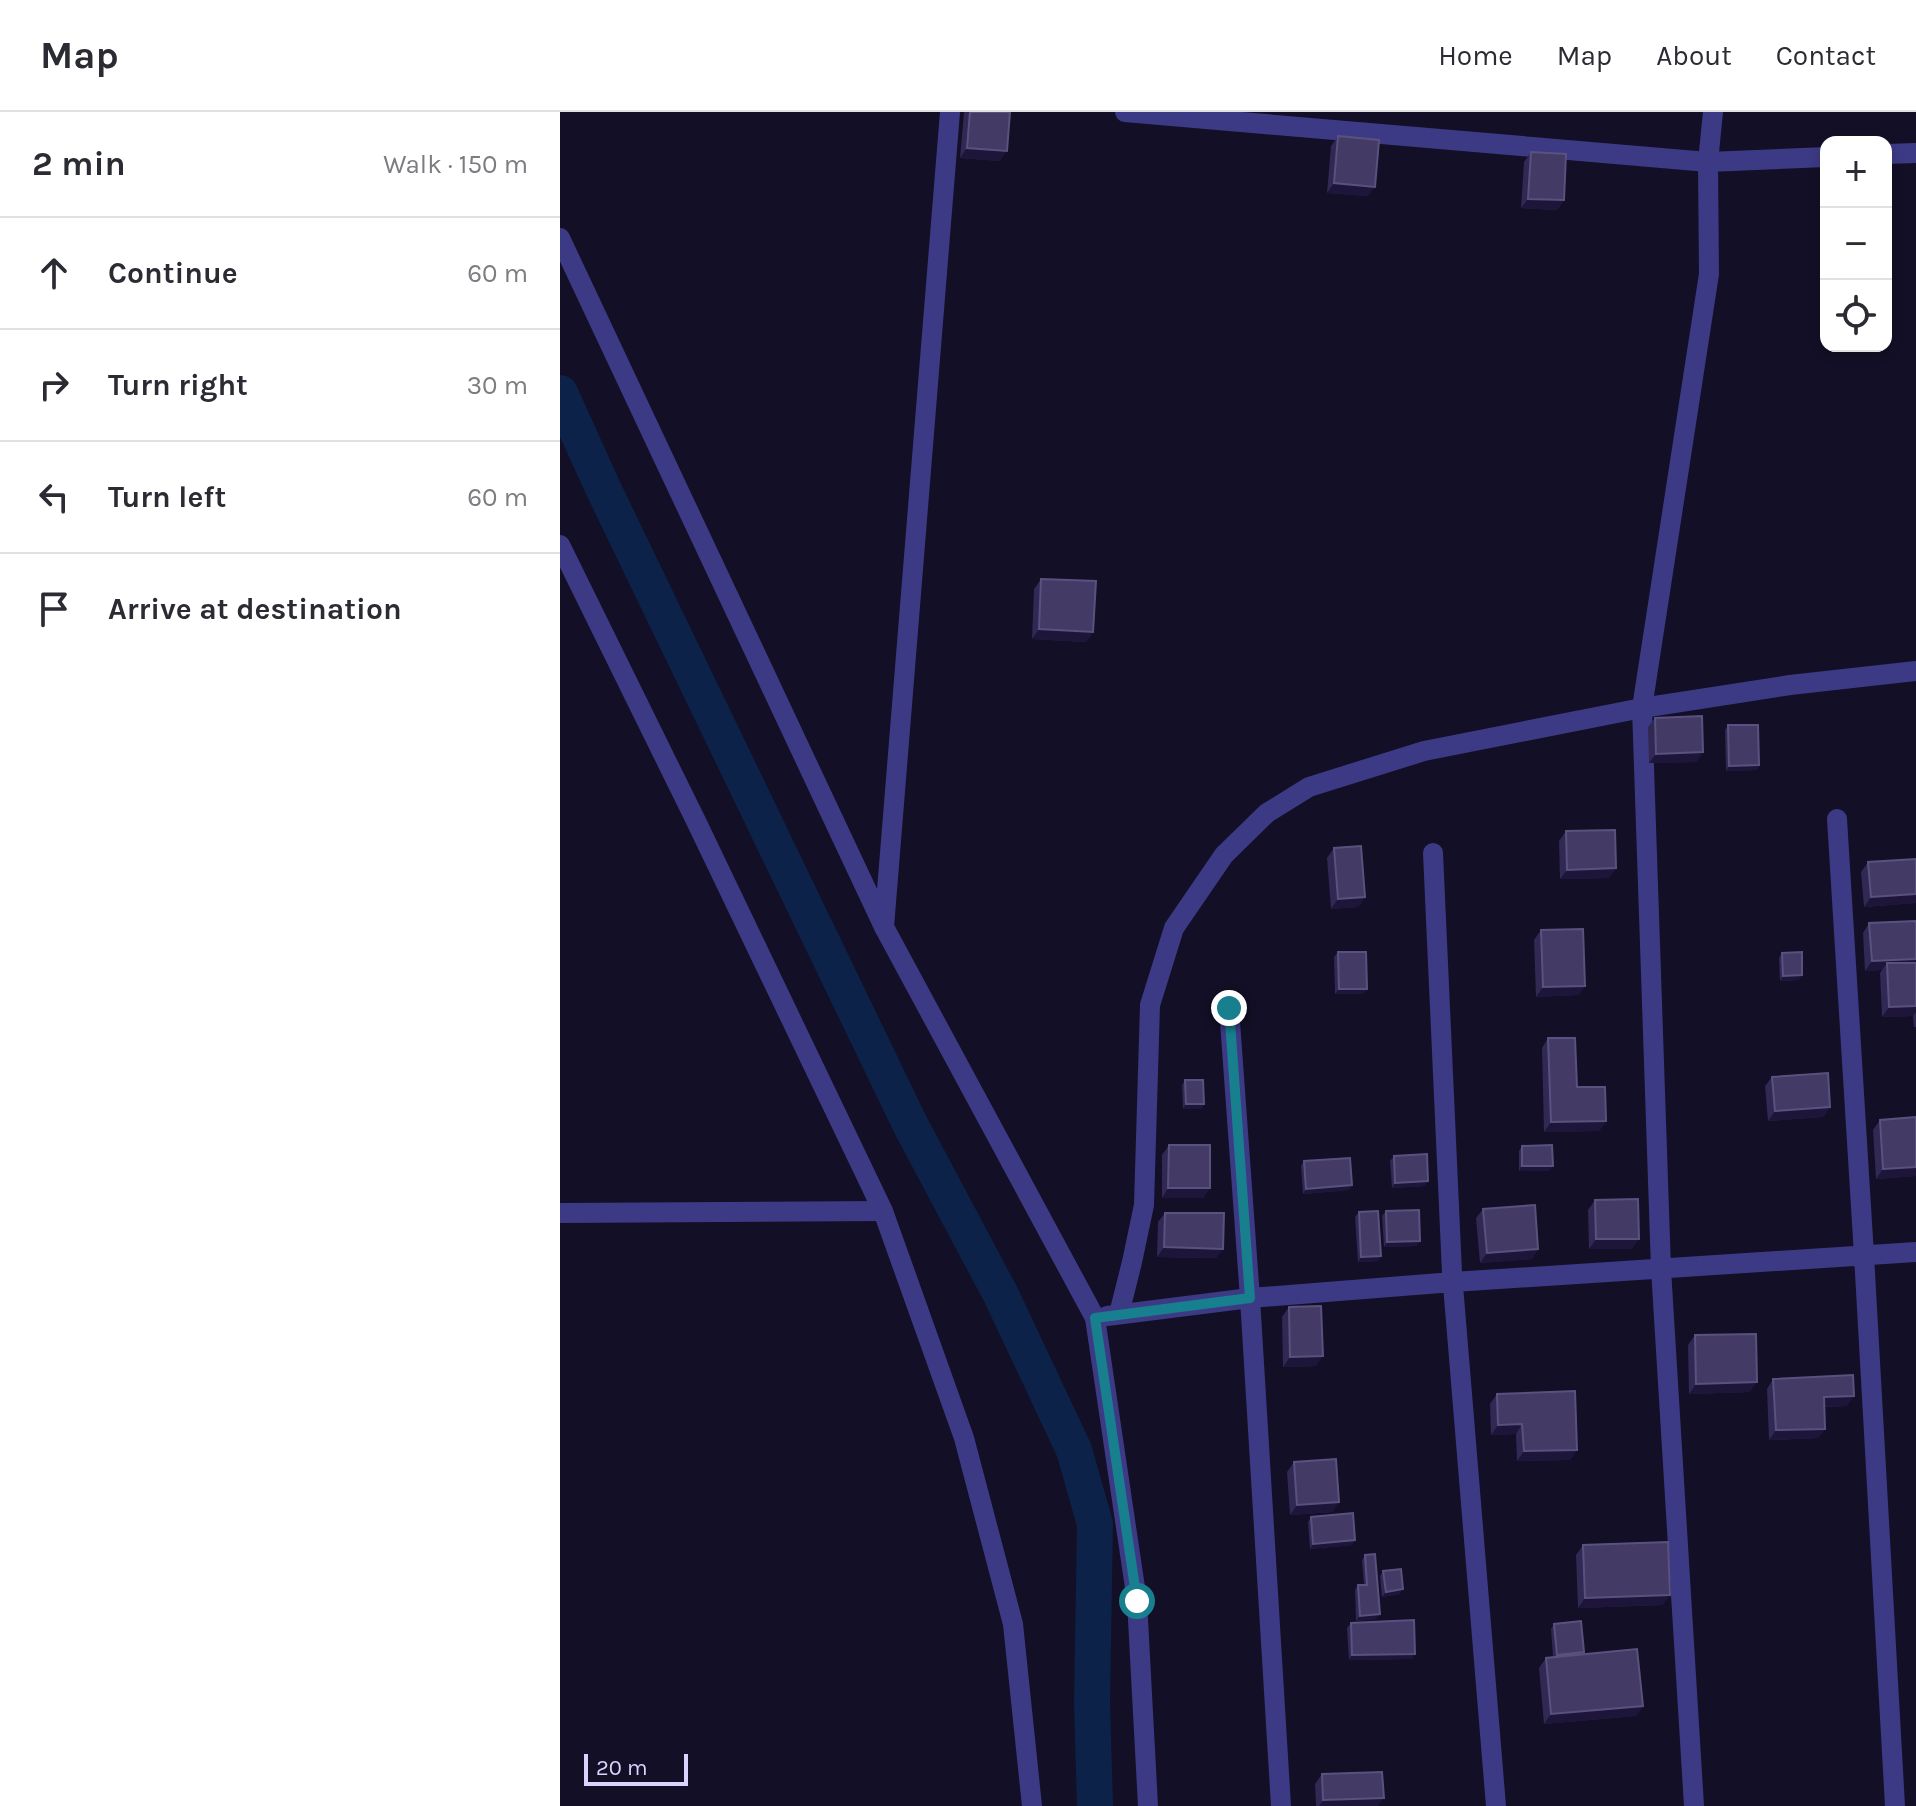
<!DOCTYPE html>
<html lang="en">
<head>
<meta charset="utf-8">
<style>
	:root { --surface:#fff; --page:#f2f2f3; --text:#2b2b33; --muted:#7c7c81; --line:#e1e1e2 }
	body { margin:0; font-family:Karla,sans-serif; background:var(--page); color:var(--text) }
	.controls { position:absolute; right:24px; top:24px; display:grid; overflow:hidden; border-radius:16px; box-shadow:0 4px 12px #0003 }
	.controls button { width:72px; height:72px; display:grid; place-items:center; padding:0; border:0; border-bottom:2px solid var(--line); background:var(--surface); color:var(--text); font:40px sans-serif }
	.scale { position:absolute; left:24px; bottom:20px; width:104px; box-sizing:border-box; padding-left:8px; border:4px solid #d9d4ff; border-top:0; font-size:22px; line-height:28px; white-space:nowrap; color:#d9d4ff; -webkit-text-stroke:6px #130f26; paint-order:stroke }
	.stop { position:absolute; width:24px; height:24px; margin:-18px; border:6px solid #187f8f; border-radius:50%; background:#fff }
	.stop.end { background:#187f8f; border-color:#fff; box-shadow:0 2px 8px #0008 }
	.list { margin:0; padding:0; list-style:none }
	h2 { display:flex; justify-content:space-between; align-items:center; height:104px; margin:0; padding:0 32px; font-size:34px }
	h2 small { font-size:26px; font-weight:400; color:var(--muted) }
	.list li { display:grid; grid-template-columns:52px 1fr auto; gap:24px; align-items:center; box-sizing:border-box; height:112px; padding:0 32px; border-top:2px solid var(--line) }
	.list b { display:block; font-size:30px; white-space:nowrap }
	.list em { font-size:26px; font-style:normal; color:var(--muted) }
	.icon { flex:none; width:44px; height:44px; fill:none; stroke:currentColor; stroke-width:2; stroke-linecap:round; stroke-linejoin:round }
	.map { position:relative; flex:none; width:1356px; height:1694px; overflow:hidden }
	header { display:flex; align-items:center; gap:48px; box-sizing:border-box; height:112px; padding:0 40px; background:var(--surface); border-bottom:2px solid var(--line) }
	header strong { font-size:38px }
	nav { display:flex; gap:44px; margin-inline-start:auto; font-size:28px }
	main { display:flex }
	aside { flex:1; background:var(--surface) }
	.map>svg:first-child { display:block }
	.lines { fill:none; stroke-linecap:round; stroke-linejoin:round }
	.canal { stroke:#0c2248; stroke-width:36 }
	.minor { stroke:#3d3a85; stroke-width:20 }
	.tertiary { stroke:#3d3a85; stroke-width:20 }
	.wall { fill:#312854 }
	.shaded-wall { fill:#1d163a }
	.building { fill:#433a66; stroke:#5a527e; stroke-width:2 }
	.route { stroke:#187f8f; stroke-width:10 }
</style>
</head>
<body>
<header>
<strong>Map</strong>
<nav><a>Home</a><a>Map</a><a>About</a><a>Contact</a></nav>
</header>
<main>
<aside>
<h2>2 min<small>Walk · 150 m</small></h2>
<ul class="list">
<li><svg class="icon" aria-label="ahead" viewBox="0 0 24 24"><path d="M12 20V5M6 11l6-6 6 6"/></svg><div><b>Continue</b></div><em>60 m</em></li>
<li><svg class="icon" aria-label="right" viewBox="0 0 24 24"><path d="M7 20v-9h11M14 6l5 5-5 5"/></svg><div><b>Turn right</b></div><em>30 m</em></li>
<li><svg class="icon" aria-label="left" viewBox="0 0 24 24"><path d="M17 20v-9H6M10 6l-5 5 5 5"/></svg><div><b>Turn left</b></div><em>60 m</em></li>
<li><svg class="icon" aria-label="arrive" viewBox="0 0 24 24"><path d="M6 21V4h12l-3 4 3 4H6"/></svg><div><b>Arrive at destination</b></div></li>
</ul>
</aside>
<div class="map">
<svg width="1356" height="1694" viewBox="0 0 1356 1694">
	<rect width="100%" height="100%" fill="#130f26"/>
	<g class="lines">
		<path class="canal" d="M0 281 43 376 351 1014 441 1183 514 1338 535 1412 532 1590 535 1694"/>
		<path class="minor" d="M565 0 1148 50 1266 45
			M1326 42 1356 41
			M1277 707 1304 1143 1335 1694
			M873 741 892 1161 936 1694
			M324 815 390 0
			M669 896 690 1186 721 1694
			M0 1101 323 1099
			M559 1202 572 1150 584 1093 590 893 614 816 664 743 707 701 749 675 864 639 1082 596 1230 573 1356 559
			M547 1204 690 1186 893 1170 1356 1140
			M1134 1694 1101 1157 1082 596 1149 162 1148 50 1153 0"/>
		<path class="tertiary" d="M0 126 324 815 535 1206 577 1489 588 1694
			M0 433 136 709 323 1099 404 1326 453 1512 472 1694"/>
	</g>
	<path class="wall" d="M404 0H450L440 49 400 46Z
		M778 24 808 84 767 81 771 34Z
		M971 40 1004 88 997 98 961 96 964 50Z
		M481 467 533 520 526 530 472 527 474 477Z
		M1095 606 1137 650 1089 651 1088 615Z
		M1168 613 1199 653 1196 658 1166 659 1165 618Z
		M1006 719 1056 756 1049 766 1000 767 999 729Z
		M774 736 805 785 798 795 771 797 767 746Z
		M1356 747V791L1304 795 1301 760 1308 750Z
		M1356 809V915H1354L1353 904 1322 905 1320 861 1322 858 1305 859 1303 821 1309 811Z
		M981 818 1025 874 1018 883 976 885 974 828Z
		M778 840 807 877 803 882H775L774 845Z
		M1222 841 1239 868 1220 869 1219 846Z
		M988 926 1017 975 1046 1009 1039 1019 984 1020 982 936Z
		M1212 965 1270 995 1263 1005 1208 1009 1205 974Z
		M625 968 644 992 641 997H623L622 973Z
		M1320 1008 1356 1064 1316 1067 1313 1018Z
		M609 1033 650 1076 643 1086H602V1043Z
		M962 1034 989 1059H959V1039Z
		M834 1044 865 1074 832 1076 830 1049Z
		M744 1049 789 1078 743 1082 741 1054Z
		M1035 1088 1072 1137H1029L1028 1098Z
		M923 1097 978 1137 972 1147 920 1151 916 1106Z
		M826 1099 860 1129 856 1134 824 1135 822 1104Z
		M799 1100 818 1149 798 1150 795 1105Z
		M605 1101 663 1137 656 1146 597 1145 598 1110Z
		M729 1195 756 1254 723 1255 722 1205Z
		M1135 1223 1190 1280 1129 1282 1128 1233Z
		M1213 1267 1287 1294 1265 1295V1317L1258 1326 1209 1328 1207 1277Z
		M937 1282 1017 1338 1010 1348 957 1349 956 1322 931 1323 930 1292Z
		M734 1350 773 1400 730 1403 727 1360Z
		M751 1405 792 1433 750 1437 748 1410Z
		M1023 1433 1103 1493 1018 1496 1016 1443Z
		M805 1443 820 1502 816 1507 796 1509 795 1478 798 1473H804L802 1448Z
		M823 1459 840 1482 822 1485 820 1464Z
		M791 1511 855 1542 851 1547 789 1548 787 1516Z
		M994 1512 1024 1540 1023 1542 1083 1594 1076 1604 984 1612 979 1556 986 1546 993 1545 991 1517Z
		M762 1662 818 1694H756L755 1672Z"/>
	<path class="shaded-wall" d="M407 36 447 39 440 49 400 46Z
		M774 71 815 75 808 84 767 81Z
		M968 87 1004 88 997 98 961 96Z
		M479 517 533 520 526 530 472 527Z
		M1143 640 1137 650 1089 651 1096 642Z
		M1199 653 1196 658 1166 659 1169 654Z
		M1056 756 1049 766 1000 767 1007 758Z
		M1356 782V791L1304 795 1311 785Z
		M805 785 798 795 771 797 778 787Z
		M1356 847V854L1327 851 1322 858 1305 859 1312 849Z
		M1242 863 1239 868 1220 869 1223 864Z
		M1025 874 1018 883 976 885 983 875Z
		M779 877H807L803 882H775Z
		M1356 894V900L1353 904 1322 905 1329 895Z
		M626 992H644L641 997H623Z
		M1270 995 1263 1005 1208 1009 1215 999Z
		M1046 1009 1039 1019 984 1020 991 1010Z
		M962 1054H993L989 1059H959Z
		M1356 1055V1064L1316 1067 1323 1057Z
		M868 1069 865 1074 832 1076 835 1071Z
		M792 1073 789 1078 743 1082 746 1077Z
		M608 1076H650L643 1086H602Z
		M1036 1127H1079L1072 1137H1029Z
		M860 1129 856 1134 824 1135 827 1130Z
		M604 1135 663 1137 656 1146 597 1145Z
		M978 1137 972 1147 920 1151 927 1141Z
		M821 1144 818 1149 798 1150 801 1145Z
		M763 1244 756 1254 723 1255 730 1245Z
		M1197 1270 1190 1280 1129 1282 1136 1272Z
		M1294 1284 1287 1294 1257 1295 1264 1285Z
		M962 1312 956 1322 931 1323 938 1313Z
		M1265 1317 1258 1326 1209 1328 1216 1318Z
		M1017 1338 1010 1348 957 1349 964 1339Z
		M779 1390 773 1400 730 1403 737 1393Z
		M795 1428 792 1433 750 1437 753 1432Z
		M843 1477 840 1482 822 1485 826 1480Z
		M1110 1483 1103 1493 1018 1496 1025 1486Z
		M820 1502 816 1507 796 1509 800 1504Z
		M1024 1540 1021 1545 994 1548 997 1543Z
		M855 1542 851 1547 789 1548 792 1543Z
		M1083 1594 1076 1604 984 1612 991 1602Z
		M824 1686 818 1694H759L763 1688Z"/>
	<path class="building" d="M410 0H450L447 39 407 36Z
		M778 24 819 28 815 75 774 71Z
		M971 40 1006 42 1004 88 968 87Z
		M481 467 536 469 533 520 479 517Z
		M1142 604 1143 640 1096 642 1095 606Z
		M1168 613H1198L1199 653 1169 654Z
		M1055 718 1056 756 1007 758 1006 719Z
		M801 734 805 785 778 787 774 736Z
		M1356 747V782L1311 785 1308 750Z
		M1356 809V847L1312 849 1309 811Z
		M1023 817 1025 874 983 875 981 818Z
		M778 840H806L807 877H779Z
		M1242 840V863L1223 864 1222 841Z
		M1327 851H1356V894L1329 895Z
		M988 926H1015L1017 975H1045L1046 1009 991 1010Z
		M1268 961 1270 995 1215 999 1212 965Z
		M625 968H643L644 992H626Z
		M1356 1005V1055L1323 1057 1320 1008Z
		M609 1033H650V1076H608Z
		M992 1033 993 1054H962V1034Z
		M867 1042 868 1069 835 1071 834 1044Z
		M790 1046 792 1073 746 1077 744 1049Z
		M1078 1087 1079 1127H1036L1035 1088Z
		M975 1093 978 1137 927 1141 923 1097Z
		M859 1098 860 1129 827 1130 826 1099Z
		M818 1099 821 1144 801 1145 799 1100Z
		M605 1101H664L663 1137 604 1135Z
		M761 1194 763 1244 730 1245 729 1195Z
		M1196 1222 1197 1270 1136 1272 1135 1223Z
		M1293 1263 1294 1284 1264 1285 1265 1317 1216 1318 1213 1267Z
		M1015 1279 1017 1338 964 1339 962 1312 938 1313 937 1282Z
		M776 1347 779 1390 737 1393 734 1350Z
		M793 1401 795 1428 753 1432 751 1405Z
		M1108 1430 1110 1483 1025 1486 1023 1433Z
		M815 1442 820 1502 800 1504 798 1473H807L805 1443Z
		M841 1457 843 1477 826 1480 823 1459Z
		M854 1508 855 1542 792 1543 791 1511Z
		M1021 1509 1024 1540 997 1543 994 1512Z
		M1077 1537 1083 1594 991 1602 986 1546Z
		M822 1660 824 1686 763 1688 762 1662Z"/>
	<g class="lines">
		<path class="route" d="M577 1489 535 1206 690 1186 669 896"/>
	</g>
</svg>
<div class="controls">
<button>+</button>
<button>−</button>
<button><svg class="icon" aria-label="locate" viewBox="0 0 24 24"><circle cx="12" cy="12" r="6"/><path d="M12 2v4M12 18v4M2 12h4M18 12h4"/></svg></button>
</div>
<div class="scale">20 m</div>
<div class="stop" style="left:577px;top:1489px"></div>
<div class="stop end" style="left:669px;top:896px"></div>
</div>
</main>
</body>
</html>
